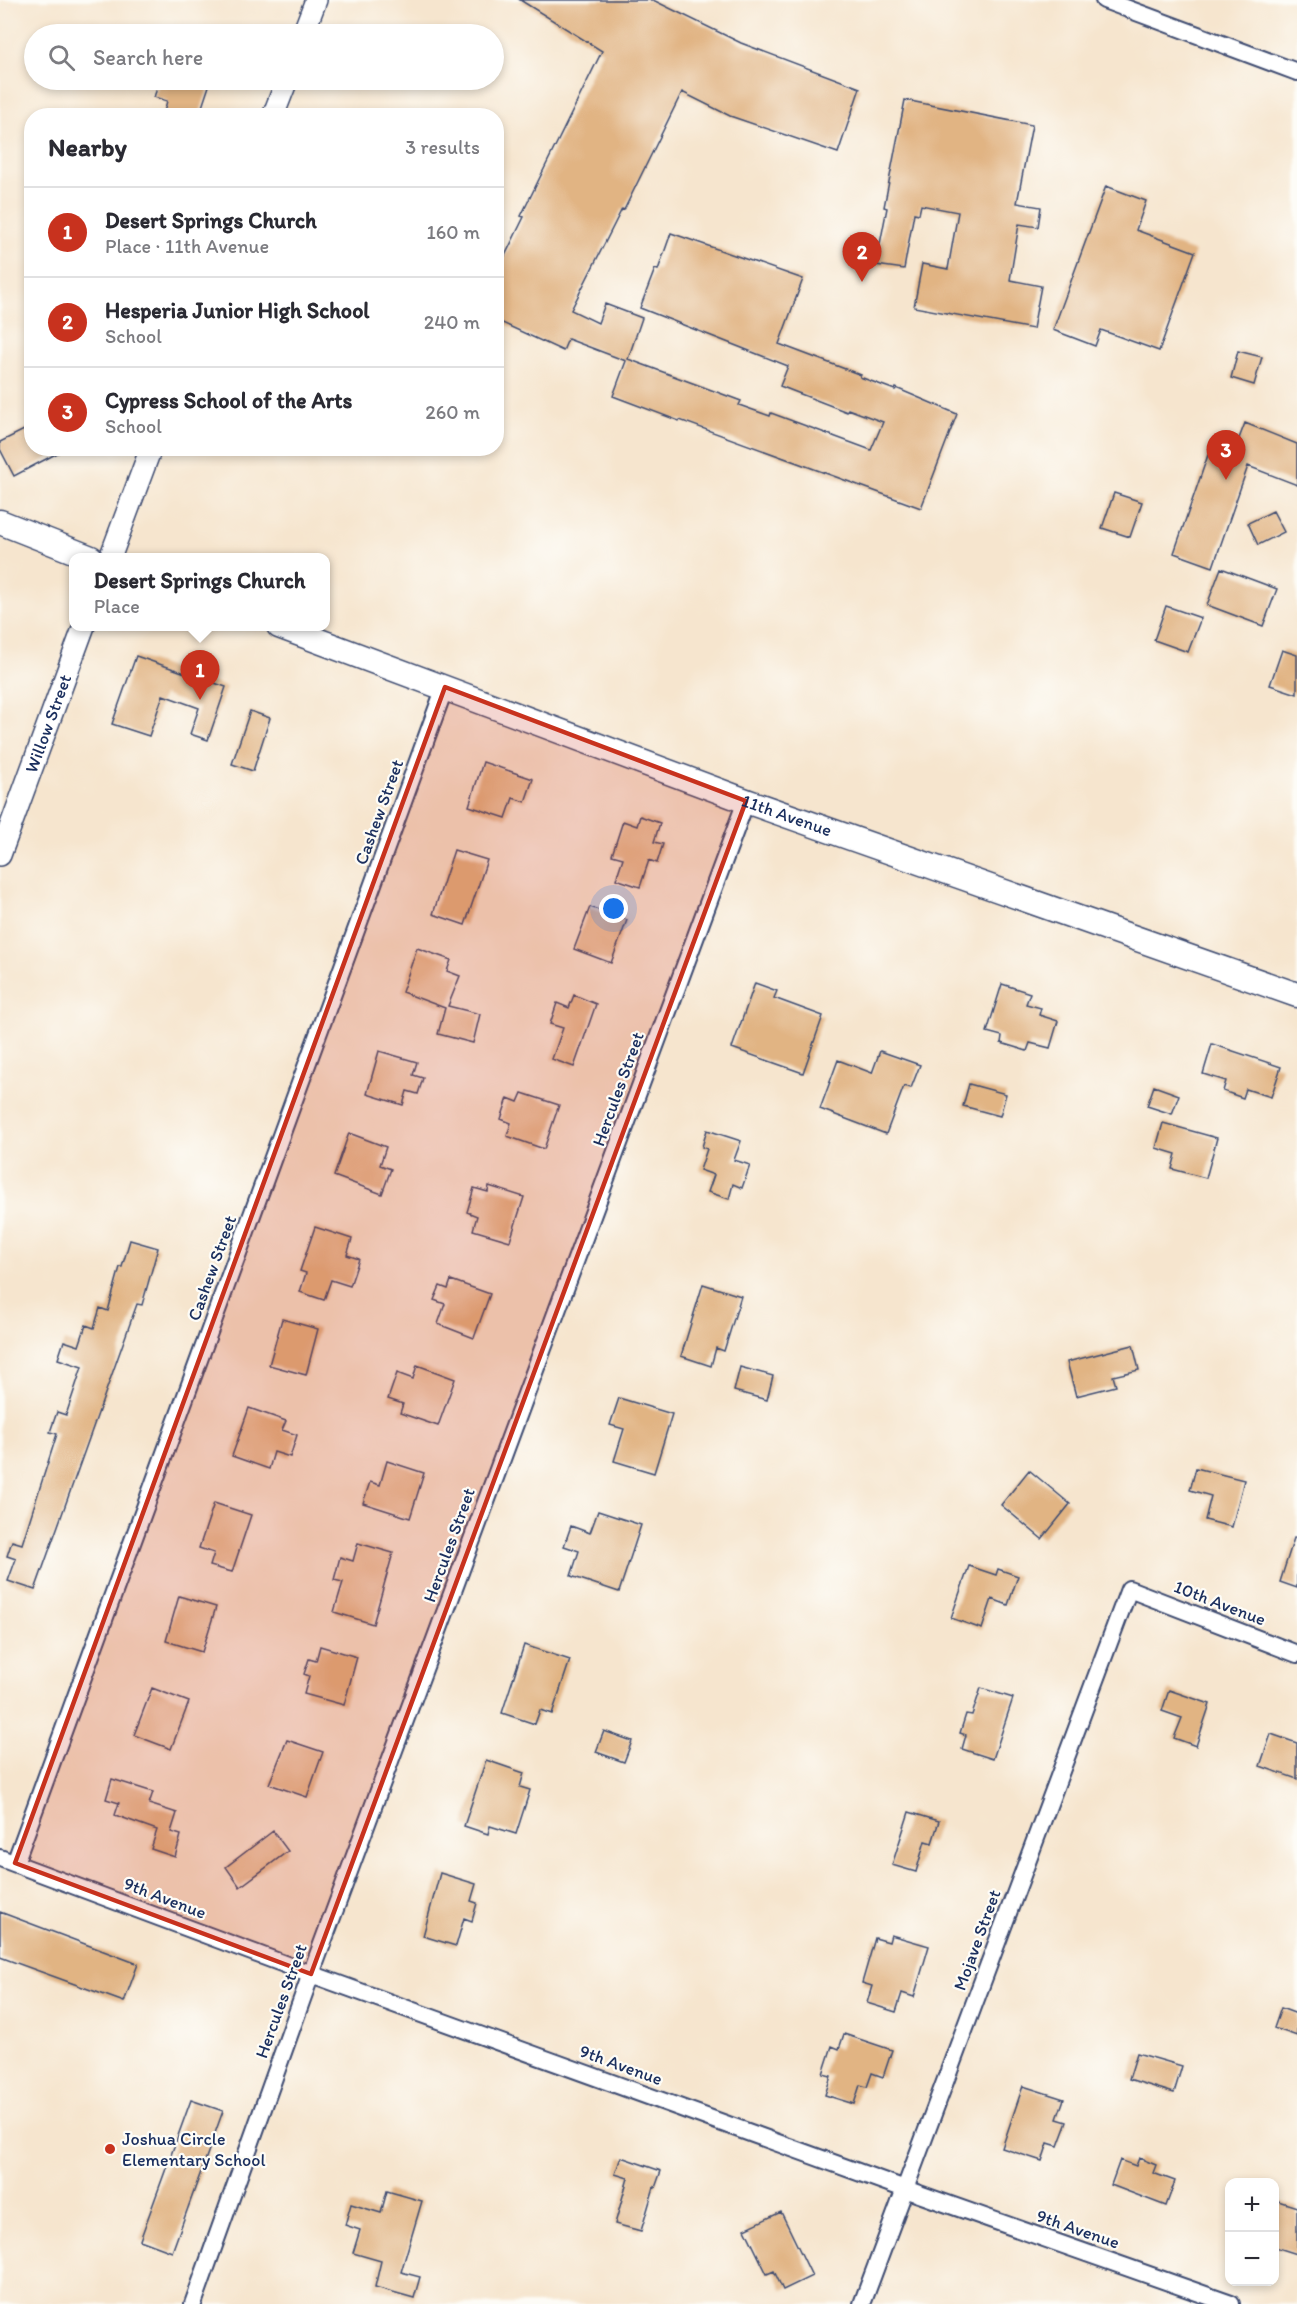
<!DOCTYPE html>
<html lang="en">
<head>
<meta charset="utf-8">
<style>
	:root { --surface:#fff; --page:#f7f7f7; --text:#2b2b33; --muted:#7c7c81; --line:#e1e1e2; --accent:#c8321e }
	body { margin:0; font-family:Itim,sans-serif; background:var(--page); color:var(--text) }
	.controls { position:absolute; right:18px; bottom:18px; display:grid; overflow:hidden; border-radius:12px; box-shadow:0 3px 9px #0003 }
	.controls button { width:54px; height:54px; display:grid; place-items:center; padding:0; border:0; border-bottom:2px solid var(--line); background:var(--surface); color:var(--text); font:30px sans-serif }
	.you { position:absolute; left:614px; top:909px; width:21px; height:21px; margin:-15px; border:4px solid #fff; border-radius:50%; background:#1a73e8; box-shadow:0 0 0 9px #1a73e833 }
	.badge { display:grid; place-items:center; width:39px; height:39px; border-radius:50%; background:var(--accent); color:#fff; font-size:20px; font-weight:700 }
	.pin { position:absolute; translate:-50% -50px; filter:drop-shadow(0 2px 3px #0008) }
	.pin::after { content:''; position:absolute; top:32px; width:21px; height:18px; background:inherit; clip-path:polygon(0 0,100% 0,50% 100%) }
	.popup { position:absolute; left:69px; top:553px; width:261px; height:78px; box-sizing:border-box; display:grid; place-content:center; border-radius:12px; background:var(--surface); filter:drop-shadow(0 2px 4px #0005); font-size:20px; white-space:nowrap; color:var(--muted) }
	.popup b { font-size:22px; color:var(--text) }
	.popup::after { content:''; position:absolute; left:50%; top:100%; margin-left:-12px; border:12px solid transparent; border-top-color:var(--surface) }
	.list { margin:0; padding:0; list-style:none }
	h2 { display:flex; justify-content:space-between; align-items:center; height:78px; margin:0; padding:0 24px; font-size:26px }
	h2 small { font-size:20px; font-weight:400; color:var(--muted) }
	.list li { display:grid; grid-template-columns:39px 1fr auto; gap:18px; align-items:center; box-sizing:border-box; height:90px; padding:0 24px; border-top:2px solid var(--line) }
	.list b { display:block; font-size:22px; white-space:nowrap }
	.list p { margin:0; font-size:20px; white-space:nowrap; color:var(--muted) }
	.list em { font-size:20px; font-style:normal; color:var(--muted) }
	.icon { flex:none; width:33px; height:33px; fill:none; stroke:currentColor; stroke-width:2; stroke-linecap:round; stroke-linejoin:round }
	.map { position:relative; flex:none; width:1297px; height:2304px; overflow:hidden }
	.search { position:absolute; background:var(--surface); box-shadow:0 3px 9px #0003; left:24px; top:24px; width:480px; height:66px; display:flex; align-items:center; gap:15px; box-sizing:border-box; padding:0 21px; border-radius:33px; color:var(--muted); font-size:22px }
	.panel { position:absolute; background:var(--surface); box-shadow:0 3px 9px #0003; left:24px; top:108px; width:480px; height:348px; border-radius:24px }
	.map>svg:first-child { display:block }
	.building { fill:#e1b483 }
	.lines { fill:none; stroke-linecap:round; stroke-linejoin:round }
	.minor-casing { stroke:#3c4a6f; stroke-width:20 }
	.tertiary-casing { stroke:#3c4a6f; stroke-width:24 }
	.secondary-casing { stroke:#3c4a6f; stroke-width:27 }
	.minor { stroke:#fff; stroke-width:16 }
	.tertiary { stroke:#fff; stroke-width:21 }
	.secondary { stroke:#fff; stroke-width:24 }
	.marked { fill:#c8321e; fill-opacity:0.2; stroke:#c8321e; stroke-width:4.5; stroke-linejoin:round }
	.poi-dot { fill:#c8321e; stroke:#fdfcf7; stroke-width:2 }
	.labels { text-anchor:middle; stroke-width:4.5; stroke-linejoin:round; paint-order:stroke }
	.street-label { font-size:18px; fill:#1b2f5e; stroke:#fdfcf7 }
	.poi-label { font-size:18px; fill:#1b2f5e; stroke:#fdfcf7; text-anchor:start }
</style>
</head>
<body>
<div class="map">
<svg width="1297" height="2304" viewBox="0 0 1297 2304">
	<rect width="100%" height="100%" fill="#fdfcf7"/>
	<filter id="ink" filterUnits="userSpaceOnUse"><feTurbulence type="fractalNoise" baseFrequency=".0167" numOctaves="2"/><feDisplacementMap in="SourceGraphic" scale="12" xChannelSelector="R" yChannelSelector="G"/><feConvolveMatrix kernelMatrix="1 2 1 2 8 2 1 2 1" color-interpolation-filters="sRGB"/></filter>
	<filter id="wash" filterUnits="userSpaceOnUse"><feTurbulence type="fractalNoise" baseFrequency=".008" numOctaves="4" result="noise"/><feDisplacementMap in="SourceGraphic" scale="24" xChannelSelector="R" yChannelSelector="G"/><feGaussianBlur stdDeviation="1.35" result="paint"/><feColorMatrix in="noise" values="0 0 0 0 0 0 0 0 0 0 0 0 0 0 0 0 0 1.4 0 .05"/><feComposite in="paint" operator="in"/></filter>
	<g filter="url(#wash)">
		<rect width="100%" height="100%" fill="#f6e5ce"/>
		<g id="blocks">
			<path class="building" d="M520 0H653L741 43 860 88 838 153 730 116 682 92 624 210 622 209 571 310 598 323 605 304 642 318 628 359 741 401 739 405 770 416 771 413 871 450 883 422 848 409 847 412 780 386 788 366 640 308 655 269 658 270 671 233 803 279 779 344 861 375 860 377 895 390 896 388 957 414 921 508 680 420 679 421 613 396 626 361 568 339 563 351 496 320V274L524 217 521 216 602 51Z
				M160 80H211L199 116H163L167 101 154 97Z
				M905 100 1032 125 1017 203 1041 207 1038 227 1019 224 1010 280 1041 286 1033 329 914 307 922 264 948 269 958 212 921 205 919 214 914 213 904 269 869 264 873 243 880 244 887 208 884 207Z
				M1106 186 1146 201 1136 230 1195 252 1159 351 1101 330 1095 346 1053 330Z
				M1238 351 1262 357 1254 385 1231 378Z
				M1245 423 1297 444V485L1248 466 1213 567 1174 553 1208 455 1230 462Z
				M32 426V448H67L14 476 0 449V442Z
				M1114 493 1142 502 1130 537 1102 528Z
				M1273 511 1284 532 1258 545 1248 523Z
				M1221 568 1277 589 1263 626 1207 605Z
				M1166 606 1201 618 1188 652 1154 640Z
				M1282 650 1297 655V694L1270 685Z
				M136 656 226 687 208 740 190 734 199 708 163 695 149 736 112 724Z
				M250 711 270 718 253 771 232 764Z
				M483 762 533 779 525 802 513 798 506 818 469 806Z
				M640 816 660 823 654 842 663 844 657 863 649 860 640 887 616 879 623 858 612 855 623 821 637 826Z
				M454 850 487 860 465 925 433 914Z
				M590 907 627 920 611 963 574 949Z
				M417 948 451 960 447 971 460 976 448 1006 480 1014 473 1043 438 1034 445 1008 402 992Z
				M755 983 777 991 774 998 823 1016 803 1073 732 1048Z
				M1002 984 1030 993 1026 1004 1041 1008 1039 1015 1058 1021 1050 1048 1030 1043 1027 1051 1001 1043 1002 1036 987 1032Z
				M574 995 596 1004 574 1067 552 1059 563 1028 550 1024 557 1003 569 1008Z
				M1212 1044 1281 1067 1271 1097 1246 1089 1243 1098 1223 1091 1226 1081 1203 1074Z
				M379 1051 417 1062 413 1075 423 1078 418 1094 407 1091 403 1105 367 1094Z
				M880 1051 920 1065 911 1088 904 1086 886 1134 820 1109 838 1060 872 1073Z
				M969 1084 1006 1094 1000 1116 963 1106Z
				M1154 1086 1179 1095 1172 1114 1147 1106Z
				M522 1093 559 1105 544 1149 507 1136 511 1123 501 1119 508 1098 518 1102Z
				M1163 1123 1217 1138 1206 1178 1172 1169 1176 1154 1156 1148Z
				M707 1130 741 1141 734 1160 750 1165 742 1188 733 1184 729 1199 708 1192 714 1175 700 1170 707 1149 702 1147Z
				M349 1133 386 1147 380 1165 391 1169 382 1194 334 1176Z
				M489 1186 524 1197 510 1241 473 1230 477 1216 467 1212 474 1188 488 1192Z
				M315 1227 352 1239 347 1255 359 1259 350 1286 331 1280 324 1300 300 1292 306 1273 300 1271Z
				M130 1240 158 1248 142 1305 137 1304 35 1590 8 1581 16 1559 7 1556 12 1541 22 1544 57 1434 50 1432 57 1412 66 1415 82 1367 58 1359 64 1341 79 1346 86 1325 94 1328 100 1308 108 1311 120 1267H122Z
				M451 1280 490 1294 474 1338 438 1324 445 1304 434 1300 440 1286 448 1289Z
				M703 1284 741 1296 724 1351 716 1348 711 1366 681 1356Z
				M282 1319 318 1329 306 1375 269 1365Z
				M1133 1345 1139 1370 1113 1376 1116 1386 1076 1396 1067 1362Z
				M417 1365 455 1379 438 1426 400 1413 403 1404 388 1399 397 1373 413 1379Z
				M740 1367 773 1376 767 1400 734 1391Z
				M619 1398 672 1414 654 1473 614 1461 624 1429 610 1425Z
				M249 1408 286 1421 282 1430 297 1435 290 1457 274 1452 269 1469 232 1456Z
				M387 1461 424 1473 410 1518 363 1503 370 1482 380 1485Z
				M1196 1468 1244 1480 1232 1527 1205 1520 1211 1496 1190 1490Z
				M1029 1470 1070 1504 1042 1539 1001 1505Z
				M214 1503 251 1515 232 1572 210 1566 214 1553 199 1548Z
				M598 1511 641 1525 619 1592 571 1576 579 1551 564 1546 571 1526 590 1533Z
				M1294 1538H1297V1588L1280 1582Z
				M358 1543 393 1553 373 1624 334 1612 343 1582 334 1580 340 1557 353 1561Z
				M969 1566 996 1575 998 1569 1018 1576 1008 1605 992 1599 982 1629 951 1618Z
				M179 1596 216 1607 202 1652 166 1641Z
				M524 1645 570 1660 552 1714 540 1710 535 1724 502 1713Z
				M320 1646 357 1657 344 1705 304 1694 309 1676 304 1674 309 1659 316 1661Z
				M152 1688 189 1702 171 1749 134 1735Z
				M981 1688 1013 1698 993 1759 962 1749 966 1735 960 1733 966 1714 972 1715Z
				M1169 1690 1210 1704 1196 1746 1174 1738 1182 1718 1162 1711Z
				M604 1731 632 1741 624 1762 596 1752Z
				M1271 1734 1297 1743V1779L1260 1766Z
				M287 1740 323 1752 307 1797 269 1784Z
				M486 1760 524 1773 520 1787 530 1790 516 1834 490 1826 488 1834 464 1826Z
				M112 1779 153 1792 149 1804 177 1813 171 1832 181 1835 175 1857 151 1849 157 1830 115 1815 119 1803 106 1799Z
				M909 1812 939 1821 932 1843 925 1841 916 1872 892 1865Z
				M273 1831 288 1851 240 1887 226 1867Z
				M440 1873 476 1884 471 1901 477 1903 472 1921 464 1918 456 1946 423 1936Z
				M0 1912 138 1964 124 2002 0 1957Z
				M891 1935 929 1946 914 1997 902 1993 896 2012 867 2003 872 1986 862 1983 875 1938 889 1942Z
				M1281 2008 1297 2014V2036L1274 2028Z
				M844 2034 892 2050 883 2077 872 2073 867 2087 860 2085 854 2104 825 2095 831 2076 823 2074 832 2046 839 2049Z
				M1137 2053 1182 2066 1174 2093 1129 2079Z
				M1023 2086 1064 2099 1057 2119 1067 2122 1058 2146 1048 2143 1042 2161 1002 2148Z
				M191 2100 223 2111 172 2252 140 2240Z
				M621 2157 661 2171 655 2188 654 2187 641 2231 615 2224 628 2178 615 2174Z
				M1139 2158 1156 2165 1153 2173 1175 2181 1166 2206 1111 2185 1120 2160 1136 2166Z
				M387 2191 422 2201 401 2272 420 2277 414 2298 375 2287 381 2261 353 2253 360 2230 345 2225 351 2204 381 2213Z
				M1275 2200 1297 2207V2254L1275 2247Z
				M781 2212 812 2276 783 2290 774 2271 767 2274 745 2229Z"/>
		</g>
	</g>
	<g filter="url(#ink)">
		<use href="#blocks" fill-opacity="0" stroke="#3c4a6f" stroke-width="1.5"/>
		<g class="lines">
			<g class="minor-casing">
				<path id="minor" d="M1104 0 1297 72
					M0 1858 311 1974 905 2189 1231 2304
					M15 1863 445 687
					M193 2304 311 1974 746 801
					M862 2304 1129 1589 1297 1654"/>
			</g>
			<g class="tertiary-casing">
				<g id="tertiary">
					<path d="M303 34 316 0"/>
					<path d="M273 116 287 80"/>
					<path d="M110 558 151 448"/>
					<path id="s1" d="M0 855 84 626"/>
				</g>
			</g>
			<g class="secondary-casing">
				<g id="secondary">
					<path d="M0 522 91 558"/>
					<path id="s2" d="M279 626 746 801 1297 995"/>
				</g>
			</g>
			<use href="#minor" class="minor"/>
			<use href="#tertiary" class="tertiary"/>
			<use href="#secondary" class="secondary"/>
		</g>
	</g>
	<path class="marked" d="M445 687 746 801 311 1974 15 1863Z"/>
	<circle class="poi-dot" cx="110" cy="2149" r="6"/>
	<g class="labels">
		<g class="street-label">
			<text dy="6" stroke="none"><textPath href="#s1" startOffset="140">Willow Street</textPath></text>
			<text transform="translate(379 812) rotate(-70)" y="6">Cashew Street</text>
			<text dy="6" stroke="none"><textPath href="#s2" startOffset="542">11th Avenue</textPath></text>
			<text transform="translate(618 1089) rotate(-70)" y="6">Hercules Street</text>
			<text transform="translate(212 1268) rotate(-70)" y="6">Cashew Street</text>
			<text transform="translate(449 1545) rotate(-70)" y="6">Hercules Street</text>
			<text transform="translate(1220 1603) rotate(21)" y="6">10th Avenue</text>
			<text transform="translate(165 1898) rotate(21)" y="6">9th Avenue</text>
			<text transform="translate(977 1940) rotate(-70)" y="6">Mojave Street</text>
			<text transform="translate(281 2001) rotate(-70)" y="6">Hercules Street</text>
			<text transform="translate(621 2065) rotate(20)" y="6">9th Avenue</text>
			<text transform="translate(1078 2229) rotate(19)" y="6">9th Avenue</text>
		</g>
		<g class="poi-label">
			<text x="122" y="2145">Joshua Circle<tspan x="122" dy="21">Elementary School</tspan></text>
		</g>
	</g>
</svg>
<div class="controls">
<button>+</button>
<button>−</button>
</div>
<div class="you"></div>
<div class="pin badge" style="left:200px;top:700px">1</div>
<div class="popup"><b>Desert Springs Church</b>Place</div>
<div class="pin badge" style="left:862px;top:282px">2</div>
<div class="pin badge" style="left:1226px;top:480px">3</div>
<div class="search"><svg class="icon" aria-label="search" viewBox="0 0 24 24"><circle cx="10" cy="10" r="6"/><path d="M15 15l6 6"/></svg>Search here</div>
<section class="panel">
<h2>Nearby<small>3 results</small></h2>
<ul class="list">
<li><span class="badge">1</span><div><b>Desert Springs Church</b><p>Place · 11th Avenue</p></div><em>160 m</em></li>
<li><span class="badge">2</span><div><b>Hesperia Junior High School</b><p>School</p></div><em>240 m</em></li>
<li><span class="badge">3</span><div><b>Cypress School of the Arts</b><p>School</p></div><em>260 m</em></li>
</ul>
</section>
</div>
</body>
</html>
